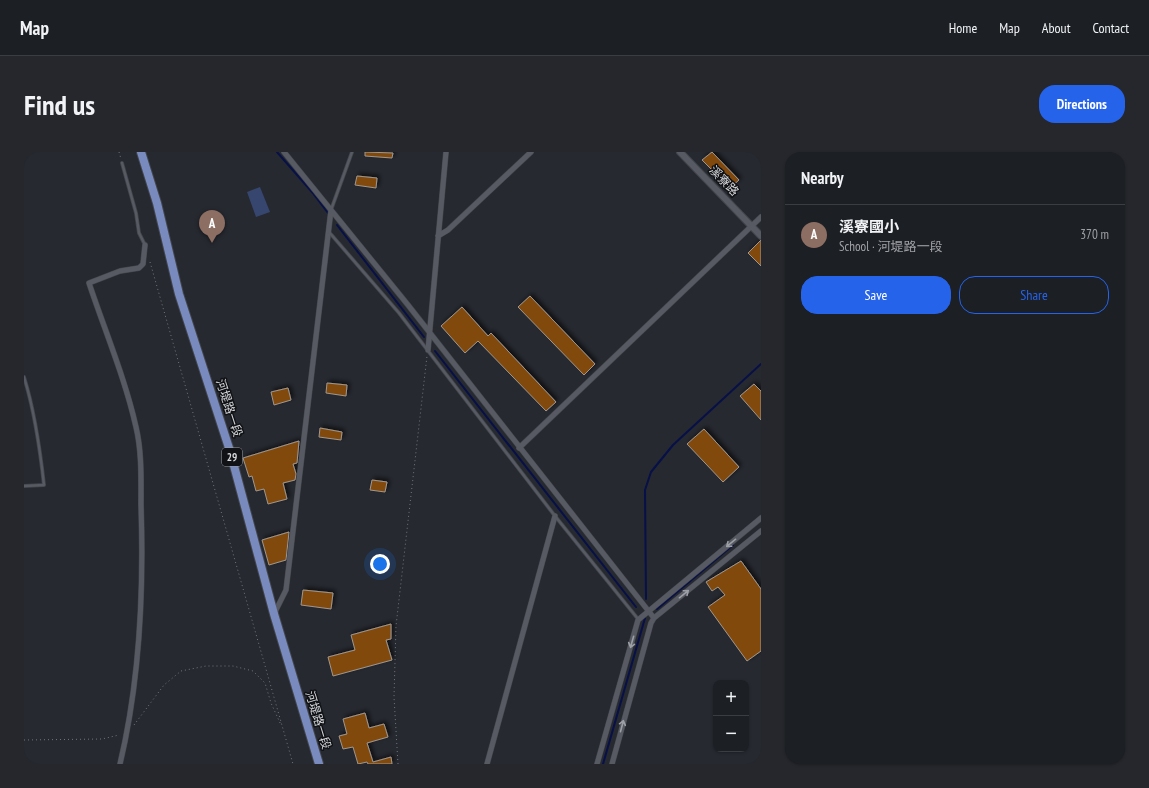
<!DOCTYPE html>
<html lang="en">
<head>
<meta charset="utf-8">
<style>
	:root { --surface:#1c1f24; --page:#25272c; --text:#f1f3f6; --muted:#a0a2a6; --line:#3a3d41; --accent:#2563eb }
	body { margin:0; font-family:"PT Sans Narrow","Noto Sans TC",sans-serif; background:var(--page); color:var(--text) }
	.controls { position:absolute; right:12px; bottom:12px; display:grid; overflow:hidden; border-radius:8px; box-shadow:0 1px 3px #0004 }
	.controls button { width:36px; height:36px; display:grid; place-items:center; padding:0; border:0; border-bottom:1px solid var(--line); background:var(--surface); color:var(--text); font:20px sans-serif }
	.you { position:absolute; left:356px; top:412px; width:14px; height:14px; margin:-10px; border:3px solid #fff; border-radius:50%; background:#1a73e8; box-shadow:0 0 0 6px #1a73e833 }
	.badge { display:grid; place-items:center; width:26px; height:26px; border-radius:50%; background:var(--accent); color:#fff; font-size:13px; font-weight:700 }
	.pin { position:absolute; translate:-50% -33px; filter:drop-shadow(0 1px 2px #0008) }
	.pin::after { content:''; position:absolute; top:21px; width:14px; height:12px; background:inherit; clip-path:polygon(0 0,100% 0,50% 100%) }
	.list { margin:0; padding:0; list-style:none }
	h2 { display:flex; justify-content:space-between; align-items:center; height:52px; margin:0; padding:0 16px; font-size:17px }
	h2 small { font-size:13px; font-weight:400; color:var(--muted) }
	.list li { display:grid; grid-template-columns:26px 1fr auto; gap:12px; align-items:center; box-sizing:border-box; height:60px; padding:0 16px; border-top:1px solid var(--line) }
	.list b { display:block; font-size:15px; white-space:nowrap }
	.list p { margin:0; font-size:13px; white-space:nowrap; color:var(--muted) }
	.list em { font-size:13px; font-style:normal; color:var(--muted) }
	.actions { display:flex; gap:8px; padding:12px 16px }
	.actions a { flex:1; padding:9px 0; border:1px solid var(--accent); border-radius:16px; text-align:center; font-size:14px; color:var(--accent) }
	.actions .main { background:var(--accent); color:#fff }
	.map { position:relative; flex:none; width:737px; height:612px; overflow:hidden; border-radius:16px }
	header { display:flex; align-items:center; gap:24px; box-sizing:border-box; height:56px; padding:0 20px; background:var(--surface); border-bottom:1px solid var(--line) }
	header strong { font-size:19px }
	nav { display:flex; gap:22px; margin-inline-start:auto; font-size:14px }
	.intro { display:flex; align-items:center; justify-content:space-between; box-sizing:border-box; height:96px; padding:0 24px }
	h1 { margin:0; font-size:28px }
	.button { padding:10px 18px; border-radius:16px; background:var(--accent); color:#fff; font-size:14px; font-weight:700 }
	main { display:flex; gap:24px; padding:0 24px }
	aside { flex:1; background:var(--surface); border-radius:16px; box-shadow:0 1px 3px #0004 }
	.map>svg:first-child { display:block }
	.green { fill:#37466f }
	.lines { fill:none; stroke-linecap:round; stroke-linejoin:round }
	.stream { stroke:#071048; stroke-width:2 }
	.building { fill:#824a0a; stroke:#9f9791; filter:url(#shadow) }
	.service-casing { stroke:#42454b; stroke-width:4 }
	.minor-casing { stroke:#42454b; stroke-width:6 }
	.tertiary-casing { stroke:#42454b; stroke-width:8 }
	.primary-casing { stroke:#42454b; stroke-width:10 }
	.path { stroke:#74777c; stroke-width:1; stroke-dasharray:1 3; stroke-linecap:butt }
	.service { stroke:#575a62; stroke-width:2.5 }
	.minor { stroke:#575a62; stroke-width:5 }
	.tertiary { stroke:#575a62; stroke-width:6 }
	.primary { stroke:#798bbe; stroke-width:8 }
	.oneway { stroke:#9c9fa5 }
	.labels { text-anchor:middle; stroke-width:3; stroke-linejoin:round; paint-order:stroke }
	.shield { fill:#101215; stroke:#9a9ca0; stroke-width:1 }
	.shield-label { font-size:11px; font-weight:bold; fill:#d5d7db }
	.street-label { font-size:12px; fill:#d5d7db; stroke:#101215 }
</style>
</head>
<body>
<header>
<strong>Map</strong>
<nav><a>Home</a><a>Map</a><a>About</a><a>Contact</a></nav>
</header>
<div class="intro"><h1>Find us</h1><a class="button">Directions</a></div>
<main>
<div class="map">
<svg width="737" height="612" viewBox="0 0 737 612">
	<defs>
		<filter id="shadow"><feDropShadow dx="2.5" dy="-2.5" stdDeviation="2" flood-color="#0009"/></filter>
	</defs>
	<rect width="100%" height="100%" fill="#262930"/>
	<path class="green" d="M236 35 246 60 232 65 223 40Z"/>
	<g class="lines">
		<path class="stream" d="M253 0 288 40 304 61
			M313 73 400 185
			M411 199 612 455
			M622 447 621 338 627 320 649 293 737 212
			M633 457 709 393
			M579 612 621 466"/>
	</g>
	<path class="building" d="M341 0 369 1 368 6 341 4Z
		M688 0 715 28 706 36 678 8Z
		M333 24 353 26 352 36 331 33Z
		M737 88V114L724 101Z
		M506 144 571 212 560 223 494 155Z
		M438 155 464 184 467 181 532 250 522 259 454 189 441 201 417 174Z
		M303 231 323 233 322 244 302 241Z
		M730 232 737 239V268L716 244Z
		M264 236 267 248 250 253 247 240Z
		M296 276 318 280 317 288 295 285Z
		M680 277 715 315 699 330 663 292Z
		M275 289 273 311 269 312 272 322 271 328 259 331 263 347 244 352 240 337 232 339 228 324 225 325 219 306Z
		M348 328 363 330 361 340 346 338Z
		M265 380 262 408 245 413 238 388Z
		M717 409 737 437V499L723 509 684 455 701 443 694 435 688 439 682 430Z
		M279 438 309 441 307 457 277 453Z
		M367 472V487L362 488 368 508 309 524 304 505 331 498 327 483Z
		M341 561 345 576 360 572 364 585 343 591 349 610 367 605 368 612H344L343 610 334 612 329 595 319 597 315 584 323 582 319 567Z"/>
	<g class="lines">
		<g class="service-casing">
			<path id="service" d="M98 11 112 61 115 81 121 93
				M307 58 328 0
				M305 80 375 161 531 364 614 467
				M0 225C11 260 16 297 20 333L0 334"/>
		</g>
		<g class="minor-casing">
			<path id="minor" d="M260 0 384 153 630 466
				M414 84 424 78 507 0
				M404 198 422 0
				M495 296 737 65
				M250 462 262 438 307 58
				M96 612C116 528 120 440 117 353 117 328 118 300 112 275 101 226 81 179 65 131L96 119 115 116 119 112 121 93
				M463 612 531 364
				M573 612 614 468 737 366
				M588 612 627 471 630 466 737 379"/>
		</g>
		<g class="tertiary-casing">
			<path id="tertiary" d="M656 0 737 84"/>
		</g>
		<g class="primary-casing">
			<path id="primary" d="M117 0 133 51 155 142 206 299 250 462 295 612"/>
		</g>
		<path class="path" d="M95 0 97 7
			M126 110 269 612
			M110 573 140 533 157 519 182 514H209L229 519 241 531 247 551 257 573
			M0 588 78 587 95 583
			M374 612 370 545 372 474 403 204"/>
		<use href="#service" class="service"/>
		<use href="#minor" class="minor"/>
		<use href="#tertiary" class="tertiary"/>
		<use href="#primary" class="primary"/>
	</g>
	<defs><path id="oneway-shaft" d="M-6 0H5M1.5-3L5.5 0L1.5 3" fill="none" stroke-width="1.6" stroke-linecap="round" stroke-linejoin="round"/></defs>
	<g class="oneway">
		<use href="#oneway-shaft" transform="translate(707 391) rotate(141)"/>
		<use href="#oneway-shaft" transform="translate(660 442) rotate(-39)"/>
		<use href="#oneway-shaft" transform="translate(608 490) rotate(106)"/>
		<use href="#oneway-shaft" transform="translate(598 574) rotate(-75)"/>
	</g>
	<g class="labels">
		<rect class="shield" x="198" y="296" width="20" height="18" rx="3"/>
		<g class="shield-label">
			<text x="208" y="309">29</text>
		</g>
		<g class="street-label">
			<text transform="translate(700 29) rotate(46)" y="4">溪寮路</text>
			<text transform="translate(205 256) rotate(72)" y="4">河堤路一段</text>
			<text transform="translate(294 568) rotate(73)" y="4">河堤路一段</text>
		</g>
	</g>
</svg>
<div class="controls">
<button>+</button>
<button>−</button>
</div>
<div class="you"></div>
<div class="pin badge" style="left:188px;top:91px;background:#8d6e63">A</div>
</div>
<aside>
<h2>Nearby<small></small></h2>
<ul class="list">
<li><span class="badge" style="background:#8d6e63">A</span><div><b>溪寮國小</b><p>School · 河堤路一段</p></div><em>370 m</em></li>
</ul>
<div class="actions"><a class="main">Save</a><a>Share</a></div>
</aside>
</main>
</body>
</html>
